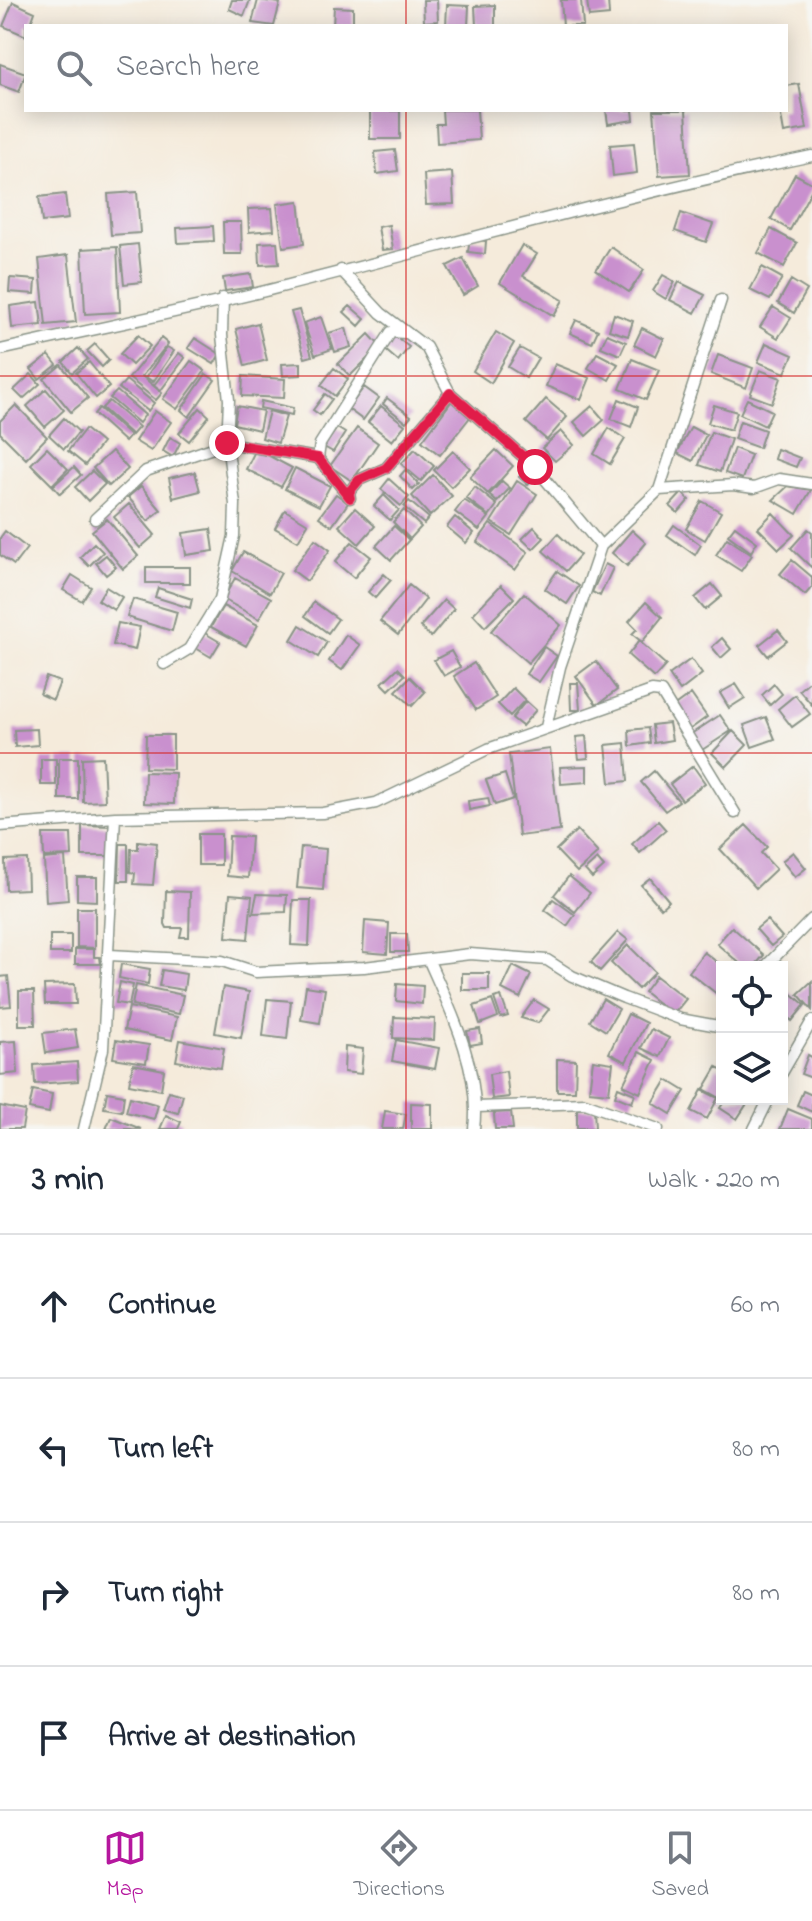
<!DOCTYPE html>
<html lang="en">
<head>
<meta charset="utf-8">
<style>
	:root { --surface:#fff; --page:#f6f6f7; --text:#1f2937; --muted:#747a83; --line:#e0e1e3; --accent:#b5179e }
	body { margin:0; font-family:"Indie Flower",sans-serif; background:var(--page); color:var(--text) }
	.controls { position:absolute; right:24px; bottom:24px; display:grid; overflow:hidden; border-radius:0px; box-shadow:0 4px 20px #0003 }
	.controls button { width:72px; height:72px; display:grid; place-items:center; padding:0; border:0; border-bottom:2px solid var(--line); background:var(--surface); color:var(--text); font:40px sans-serif }
	.stop { position:absolute; width:24px; height:24px; margin:-18px; border:6px solid #e11d48; border-radius:50%; background:#fff }
	.stop.end { background:#e11d48; border-color:#fff; box-shadow:0 2px 8px #0008 }
	.list { margin:0; padding:0; list-style:none }
	h2 { display:flex; justify-content:space-between; align-items:center; height:104px; margin:0; padding:0 32px; font-size:34px }
	h2 small { font-size:26px; font-weight:400; color:var(--muted) }
	.list li { display:grid; grid-template-columns:52px 1fr auto; gap:24px; align-items:center; box-sizing:border-box; height:144px; padding:0 32px; border-top:2px solid var(--line) }
	.list b { display:block; font-size:30px; white-space:nowrap }
	.list em { font-size:26px; font-style:normal; color:var(--muted) }
	.icon { flex:none; width:44px; height:44px; fill:none; stroke:currentColor; stroke-width:2; stroke-linecap:round; stroke-linejoin:round }
	.map { position:relative; flex:none; width:812px; height:1129px; overflow:hidden }
	.search { position:absolute; background:var(--surface); box-shadow:0 4px 20px #0003; left:24px; right:24px; top:24px; height:88px; display:flex; align-items:center; gap:20px; box-sizing:border-box; padding:0 28px; border-radius:0px; color:var(--muted); font-size:30px }
	.sheet { height:680px; background:var(--surface) }
	nav { display:flex; justify-content:space-around; align-items:center; box-sizing:border-box; height:112px; border-top:2px solid var(--line); background:var(--surface); font-size:22px; color:var(--muted) }
	nav a { display:grid; justify-items:center; gap:4px }
	nav .on { color:var(--accent) }
	.map>svg:first-child { display:block }
	.building { fill:#c990ce }
	.lines { fill:none; stroke-linecap:round; stroke-linejoin:round }
	.street-casing { stroke:#8a9488; stroke-width:13 }
	.street { stroke:#fff; stroke-width:10 }
	.route { stroke:#e11d48; stroke-width:10 }
	.grid { fill:none; stroke:#d62828; stroke-width:2; stroke-opacity:0.55 }
</style>
</head>
<body>
<div class="map">
<svg width="812" height="1129" viewBox="0 0 812 1129">
	<rect width="100%" height="100%" fill="#f6f6f2"/>
	<filter id="ink" filterUnits="userSpaceOnUse"><feTurbulence type="fractalNoise" baseFrequency=".0125" numOctaves="2"/><feDisplacementMap in="SourceGraphic" scale="16" xChannelSelector="R" yChannelSelector="G"/><feConvolveMatrix kernelMatrix="1 2 1 2 8 2 1 2 1" color-interpolation-filters="sRGB"/></filter>
	<filter id="wash" filterUnits="userSpaceOnUse"><feTurbulence type="fractalNoise" baseFrequency=".006" numOctaves="4" result="noise"/><feDisplacementMap in="SourceGraphic" scale="32" xChannelSelector="R" yChannelSelector="G"/><feGaussianBlur stdDeviation="1.8" result="paint"/><feColorMatrix in="noise" values="0 0 0 0 0 0 0 0 0 0 0 0 0 0 0 0 0 1.4 0 .05"/><feComposite in="paint" operator="in"/></filter>
	<g filter="url(#wash)">
		<rect width="100%" height="100%" fill="#f5ebdb"/>
		<g id="blocks">
			<path class="building" d="M232 0H250L244 16 229 9Z
				M258 0 280 3 274 26 252 23Z
				M423 0H437L438 21 424 22Z
				M561 0H581L583 26H563Z
				M587 0H608L609 15 589 17Z
				M13 2 35 12 30 26H26V36L3 26Z
				M447 5 469 6 468 26H446Z
				M495 5V26H476L475 6Z
				M334 7 353 8V26H333Z
				M0 64 26 73 19 92 0 85Z
				M799 84 807 129 784 133 780 110H786V86Z
				M442 110H477L479 140 437 143 436 124H443Z
				M606 110H633L634 120 608 124Z
				M654 110H686L690 174 659 176Z
				M370 111H400V139H370Z
				M634 143 637 173 613 176 610 145Z
				M395 150 398 171 377 174 375 152Z
				M452 172 454 204 426 205 424 174Z
				M795 174 812 183V189L790 230 771 219Z
				M137 192 140 233 111 235 108 194Z
				M65 194 68 219 42 222 39 197Z
				M299 201 304 244 283 247 277 204Z
				M272 208 274 230 249 232 248 209Z
				M681 213 713 224 706 242 675 231Z
				M223 222H241L242 254H224Z
				M389 225 393 249 382 250 378 227Z
				M213 226 214 241 178 243 177 228Z
				M771 229 797 243 784 267 758 253Z
				M470 239 486 241 485 254 468 252Z
				M277 242 279 264 260 265 259 243Z
				M138 244 142 282 124 284 120 246Z
				M522 245 537 254 523 276 563 300 554 316 500 283Z
				M117 247 120 312 85 314 82 249Z
				M611 247 644 270 629 292 596 270Z
				M68 255 76 322 46 325 39 259Z
				M463 258 478 286 463 295 447 266Z
				M762 267 782 278 770 300 750 290Z
				M251 274 253 287 225 291 223 278Z
				M663 275 675 282 666 299 653 291Z
				M10 278 36 280 35 294 9 292Z
				M791 280 807 290 794 313 778 303Z
				M679 282 705 295 695 313 670 300Z
				M39 302 42 325 12 328 10 306Z
				M350 306 365 319 359 326 344 312Z
				M773 307 791 318 778 338 760 327Z
				M299 310 312 356 305 358 291 312Z
				M614 314 633 321 628 336 609 330Z
				M321 317 332 349 315 355 304 323Z
				M576 320 598 330 592 343 570 333Z
				M258 323 267 360 245 366 236 329Z
				M346 328 351 347 335 352 329 333Z
				M642 328 664 339 656 356 634 345Z
				M496 332 514 343 491 383 473 371Z
				M369 334 380 346 350 376 338 364Z
				M607 334 626 342 620 355 601 347Z
				M138 335 150 346 132 365 120 354Z
				M394 335 409 347 398 361 383 348Z
				M161 338 168 344 142 376 162 393 156 400 129 378Z
				M195 338 220 354 214 364 188 348Z
				M766 343 793 355 785 373 758 362Z
				M95 344 109 360 102 367 87 351Z
				M167 347 174 351 153 382 146 377Z
				M78 348 88 359 72 373 63 362Z
				M520 348 538 358 526 378 508 367Z
				M179 353 185 358 161 390 154 385Z
				M597 353 618 364 609 380 588 368Z
				M49 355 57 365 39 379 31 369Z
				M718 355 753 368 746 388 711 374Z
				M632 359 659 370 646 400 620 389Z
				M191 361 205 371 177 409 163 399Z
				M89 362 109 387 96 398 76 373Z
				M301 363V375L283 376 282 364Z
				M555 364 590 378 581 400 546 386Z
				M61 365 88 398 71 412 44 379Z
				M334 368 348 379 335 396 321 385Z
				M760 370 781 378 772 403 750 395Z
				M31 374 40 384 23 399 14 390Z
				M206 374 215 380 189 417 181 410Z
				M243 376 285 379 284 398 242 396Z
				M126 380 154 403 148 411 119 388Z
				M364 387 379 398 363 420 348 409Z
				M46 389 64 410 45 427 27 406Z
				M117 391 145 415 139 423 110 398Z
				M325 394 332 399 320 415 313 410Z
				M387 398 411 416 406 422 383 404Z
				M546 399 567 417 547 440 526 422Z
				M619 399 638 407 631 427 611 419Z
				M747 399 772 411 765 426 740 414Z
				M109 401 139 427 132 435 102 408Z
				M261 401 293 408 292 415 260 408Z
				M452 401 471 416 440 455 422 441Z
				M16 405 47 437 26 459 0 433V421Z
				M714 405 737 412 731 430 708 423Z
				M237 406 263 411 259 430 234 424Z
				M381 406 405 425 392 441 368 422Z
				M592 406 604 420 586 436 574 422Z
				M99 408 130 436 125 442 94 414Z
				M200 408 209 416 189 441 179 433Z
				M155 411 171 422 151 451 135 441Z
				M269 411 286 416 278 443 262 438Z
				M64 418 79 432 64 449 49 435Z
				M740 421 765 430 759 448 734 439Z
				M691 427 706 435 693 461 677 453Z
				M337 428 345 433 333 452 324 447Z
				M357 428 378 443 352 481 330 466Z
				M609 428 625 439 610 464 594 454Z
				M85 429 102 443 85 465 68 451Z
				M561 431 574 445 555 461 542 448Z
				M711 432 731 439 720 472 699 465Z
				M170 437 180 443 173 457 163 451Z
				M47 448 68 469 52 485 31 464Z
				M734 448 751 455 742 479 725 473Z
				M256 449 292 468 281 487 246 469Z
				M415 449 434 466 421 481 401 464Z
				M777 449 800 458 796 467 774 459Z
				M496 450 513 466 488 494 470 477Z
				M112 451 128 469 109 486 93 468Z
				M453 451 470 468 451 487 434 470Z
				M529 465 538 473 528 485 519 477Z
				M74 467 81 475 60 494 53 486Z
				M295 468 330 486 319 506 285 489Z
				M405 470 419 484 413 490 400 476Z
				M92 471 105 484 88 501 75 487Z
				M195 472 200 491 173 498 169 478Z
				M433 475 452 496 430 516 412 496Z
				M389 479 409 497 401 506 381 489Z
				M502 481 510 488 497 502 489 495Z
				M517 481 537 494 511 535 491 522Z
				M141 486 161 510 148 521 128 497Z
				M788 486 811 490 797 514 773 500Z
				M475 487 497 505 489 516 466 498Z
				M682 493 689 500 678 513 670 506Z
				M336 494 348 503 332 526 319 517Z
				M384 495 399 510 390 520 374 506Z
				M464 500 489 517 479 530 455 512Z
				M409 501 429 518 424 524 404 507Z
				M702 501 721 512 705 540 686 529Z
				M129 504 155 535 140 548 114 517Z
				M355 508 375 526 359 544 339 526Z
				M285 510 308 524 298 541 275 528Z
				M404 510 421 527 410 539 393 522Z
				M773 513 794 535 779 549 758 528Z
				M455 517 474 533 466 543 447 527Z
				M107 519 138 556 123 569 92 531Z
				M490 524 528 552 515 570 477 542Z
				M674 525 701 545 695 555 667 535Z
				M394 526 409 540 391 560 376 546Z
				M735 526 757 542 751 552 728 535Z
				M534 527 544 538 533 549 522 539Z
				M211 529 214 551 186 555 183 533Z
				M808 529 812 532V568L791 548Z
				M632 530 646 543 627 566 612 553Z
				M5 531 27 548 14 565 0 555V538Z
				M558 534 580 555 566 571 543 551Z
				M727 538 752 555 741 571 716 555Z
				M315 539 330 550 307 581 292 570Z
				M352 542 371 557 354 578 335 562Z
				M94 543 103 552 89 566 80 557Z
				M243 552 281 573 270 593 232 571Z
				M106 555 116 567 106 575 96 563Z
				M792 560 812 577V587L805 595 780 574Z
				M605 564 613 568 600 596 592 592Z
				M146 567H190V583H146Z
				M557 571 579 586 567 604 545 589Z
				M384 574 391 580 375 598 368 592Z
				M72 575 91 587 82 601 63 590Z
				M235 578 271 598 259 619 223 599Z
				M712 584 722 596 705 610 695 598Z
				M409 585 426 599 398 635 380 621Z
				M501 585 514 598 485 627 473 614Z
				M106 587 122 597 114 610 98 600Z
				M158 588 192 599 190 608 155 597Z
				M524 593 561 625 528 663 491 631Z
				M133 599 177 612 172 631 127 617Z
				M444 600 454 609 431 637 420 627Z
				M314 602 338 619 328 633 305 616Z
				M646 602 662 617 642 642 632 634 637 629 629 621Z
				M223 606 258 625 246 646 211 627Z
				M118 623 140 627 135 650 113 645Z
				M300 625 327 642 318 657 291 640Z
				M778 630 787 641 768 656 759 645Z
				M203 632 220 642 211 657 194 647Z
				M346 635 360 645 342 670 329 661Z
				M722 638 731 649 721 658 712 647Z
				M639 641 666 665 654 678 628 655Z
				M544 647 557 656 539 682 526 674Z
				M451 651 460 667 444 676 434 660Z
				M691 659 702 674 680 691 669 675Z
				M596 661 617 690 597 705 576 676Z
				M474 663 496 697 476 710 454 676Z
				M398 668 405 675 389 690 382 683Z
				M46 677 60 682 53 700 40 694Z
				M410 677 425 692 412 706 396 691Z
				M812 679V705L799 690Z
				M570 683H578L580 710H571Z
				M736 684 745 698 729 708 720 693Z
				M774 684 782 694 770 705 762 695Z
				M513 688 525 700 510 716 498 704Z
				M691 694 707 717 689 730 672 708Z
				M795 695 810 714 792 727 778 709Z
				M526 701 536 710 522 726 512 718Z
				M720 715 731 731 702 750 691 734Z
				M766 717 775 739 752 747 744 725Z
				M669 723 672 740 654 743 652 725Z
				M648 728 650 743 630 746 629 730Z
				M37 729 38 745 15 747 14 730Z
				M733 731 747 745 726 767 712 753Z
				M146 735H173V769L145 768Z
				M586 736 588 758 579 759 576 737Z
				M625 743 628 781 610 783 606 745Z
				M550 749 560 831 519 836 509 754Z
				M103 757 105 801 83 802 82 758Z
				M59 758H78V799H59Z
				M41 759H56V785H41Z
				M587 766V782L561 784 560 767Z
				M693 766 705 783 682 800 670 784Z
				M654 771 679 801 665 811 641 782Z
				M145 772 175 773 174 804 144 803Z
				M505 774 513 799 495 805 486 780Z
				M488 798 490 806 469 810 468 801Z
				M658 821 666 830 640 853 632 844Z
				M82 825 110 826V856H82Z
				M746 825 767 847 761 853 776 869 756 888 720 849Z
				M577 830 598 853 577 872 556 850Z
				M43 834H71L72 856 44 857Z
				M198 834H221V865H198Z
				M229 836 251 837 248 878 227 876Z
				M138 841 157 843 153 885 134 884 135 873 130 872 131 849H138Z
				M120 844H128V881H119Z
				M301 847 326 849 323 890 297 888Z
				M793 852 806 868 795 877 782 861Z
				M65 857 68 900 46 902 44 859Z
				M27 859 28 889 6 890 5 860Z
				M597 859 604 867 592 878 585 870Z
				M569 876 590 893 575 912 554 895Z
				M77 877H97V901L77 900Z
				M650 878 669 901 661 908 641 885Z
				M166 891 190 892 189 937H180L182 928H167L165 924Z
				M230 894 252 896 248 939 226 937Z
				M257 894 287 895 286 912 253 913Z
				M553 899 575 915 567 926 545 910Z
				M293 900H311L309 946 291 945Z
				M77 908H95V948L77 947Z
				M767 920 782 937 771 946 756 929Z
				M365 921 389 923 387 954 363 952Z
				M732 927 764 955 754 967H744L717 944Z
				M618 932 628 940 600 971 591 962Z
				M391 934H407L408 952H391Z
				M50 935H71V953H50Z
				M628 945 655 972 638 989 611 963Z
				M75 949H94V957H100L101 964H75Z
				M704 952 722 966V998L689 972Z
				M121 964 150 969 148 984 119 978Z
				M513 966 531 975 520 998 502 989Z
				M162 970 186 974 184 990 159 986Z
				M462 973H489V990H462Z
				M8 976 11 1006 0 1007V977Z
				M656 976 686 999 673 1015 644 992Z
				M812 981V1010L798 994Z
				M120 982 133 985 129 1005 116 1003Z
				M75 984 76 1004H45L44 985Z
				M397 984 423 986 422 1004 396 1001Z
				M136 985 183 995 179 1014 132 1005Z
				M782 985 805 1005 792 1021 782 1012Z
				M306 986 325 989 320 1023 301 1020Z
				M223 987 249 992 241 1038 215 1033Z
				M19 991H34L35 1025H19Z
				M501 996 508 1016 501 1018 494 998Z
				M267 999 291 1001 287 1039 263 1036Z
				M603 999 619 1009 606 1031 590 1021Z
				M492 1000 498 1017 480 1024 474 1006Z
				M534 1000 549 1009 538 1023 521 1018Z
				M129 1007 177 1017 172 1040 124 1030Z
				M628 1014 646 1023 626 1062 609 1053Z
				M394 1017 435 1019 434 1040 393 1038Z
				M75 1029 78 1048 46 1053 43 1033Z
				M480 1029 482 1043 470 1045 467 1031Z
				M651 1029 669 1038 660 1057 641 1048Z
				M116 1040 149 1045 146 1063 113 1058Z
				M180 1040 224 1048 221 1068 176 1061Z
				M396 1040 439 1048 435 1069 392 1061Z
				M16 1041 18 1073 0 1075V1042Z
				M345 1047 363 1049 361 1074 344 1072Z
				M639 1052 655 1060 640 1093 623 1085Z
				M808 1055 812 1057V1078L801 1074Z
				M557 1059 576 1060 575 1091H557Z
				M593 1060 613 1063 609 1093 589 1091Z
				M77 1062 78 1081 35 1084 34 1065Z
				M133 1064 164 1070 161 1090 129 1084Z
				M717 1067 722 1070V1099L704 1089Z
				M506 1071 509 1097 492 1099 489 1074Z
				M667 1080 685 1091 671 1114 653 1103Z
				M618 1087 635 1094 632 1103 615 1096Z
				M33 1090 52 1094 49 1113 29 1109Z
				M702 1090 718 1098 707 1119 691 1111Z
				M169 1091 183 1095 178 1113 163 1109Z
				M803 1091 812 1095V1112L797 1105Z
				M107 1092 124 1095 122 1111 104 1108Z
				M130 1097 158 1105 154 1119 126 1112Z
				M726 1099H750L737 1119 720 1108Z
				M411 1103 432 1104V1129H411Z
				M0 1106 25 1111 22 1129H0Z
				M577 1109H594L595 1128H577Z
				M788 1109 812 1119V1129H780Z
				M385 1111 406 1114 403 1129H382Z
				M511 1112 513 1129H495L494 1113Z
				M166 1115 181 1122 178 1129H160Z
				M111 1117 141 1129H106Z"/>
		</g>
	</g>
	<g filter="url(#ink)">
		<use href="#blocks" fill-opacity="0" stroke="#8a9488" stroke-width="2"/>
		<g class="lines">
			<g class="street-casing">
				<path id="street" d="M341 270 381 313 426 347 450 393 535 467 601 546
					M0 350C92 329 186 311 277 288 456 243 632 193 812 156
					M318 458 320 444 391 332 405 333
					M659 490 733 485 754 488 779 479 812 484
					M95 519 146 471 227 443 318 458 350 498 349 492 359 480 386 468 450 393
					M164 664 189 649 220 599 234 536 235 504 227 443 229 400 222 335 223 298
					M546 727 560 667 601 546 659 490 721 300
					M0 826 115 817 323 813 376 803 488 749 652 691 661 692 735 813
					M110 955 222 961 256 972 364 967 470 954 547 960 572 976 624 998 680 1019 718 1026 722 1023
					M429 961C452 1012 481 1072 474 1129
					M765 967 812 919
					M782 1073 812 1021
					M477 1107 585 1103 658 1129
					M84 1129 103 1049 115 817
					M754 1129 769 1099"/>
			</g>
			<use href="#street" class="street"/>
		</g>
	</g>
	<g class="lines" filter="url(#ink)">
		<path class="route" d="M227 443 318 458 350 498 349 492 359 480 386 468 450 393 535 467"/>
	</g>
	<path class="grid" d="M406 0V26M406 110V1129M0 376H812M0 753H812"/>
</svg>
<div class="controls">
<button><svg class="icon" aria-label="locate" viewBox="0 0 24 24"><circle cx="12" cy="12" r="6"/><path d="M12 2v4M12 18v4M2 12h4M18 12h4"/></svg></button>
<button><svg class="icon" aria-label="layers" viewBox="0 0 24 24"><path d="M12 4l9 5-9 5-9-5zM3 14l9 5 9-5"/></svg></button>
</div>
<div class="stop" style="left:535px;top:467px"></div>
<div class="stop end" style="left:227px;top:443px"></div>
<div class="search"><svg class="icon" aria-label="search" viewBox="0 0 24 24"><circle cx="10" cy="10" r="6"/><path d="M15 15l6 6"/></svg>Search here</div>
</div>
<section class="sheet">
<h2>3 min<small>Walk · 220 m</small></h2>
<ul class="list">
<li><svg class="icon" aria-label="ahead" viewBox="0 0 24 24"><path d="M12 20V5M6 11l6-6 6 6"/></svg><div><b>Continue</b></div><em>60 m</em></li>
<li><svg class="icon" aria-label="left" viewBox="0 0 24 24"><path d="M17 20v-9H6M10 6l-5 5 5 5"/></svg><div><b>Turn left</b></div><em>80 m</em></li>
<li><svg class="icon" aria-label="right" viewBox="0 0 24 24"><path d="M7 20v-9h11M14 6l5 5-5 5"/></svg><div><b>Turn right</b></div><em>80 m</em></li>
<li><svg class="icon" aria-label="arrive" viewBox="0 0 24 24"><path d="M6 21V4h12l-3 4 3 4H6"/></svg><div><b>Arrive at destination</b></div></li>
</ul>
</section>
<nav>
<a class="on"><svg class="icon" aria-label="map" viewBox="0 0 24 24"><path d="M3 6l6-2 6 2 6-2v14l-6 2-6-2-6 2zM9 4v14M15 6v14"/></svg>Map</a>
<a><svg class="icon" aria-label="directions" viewBox="0 0 24 24"><path d="M12 3l9 9-9 9-9-9zM9 14v-3h6M13 9l2 2-2 2"/></svg>Directions</a>
<a><svg class="icon" aria-label="saved" viewBox="0 0 24 24"><path d="M7 4h10v16l-5-4-5 4z"/></svg>Saved</a>
</nav>
</body>
</html>
